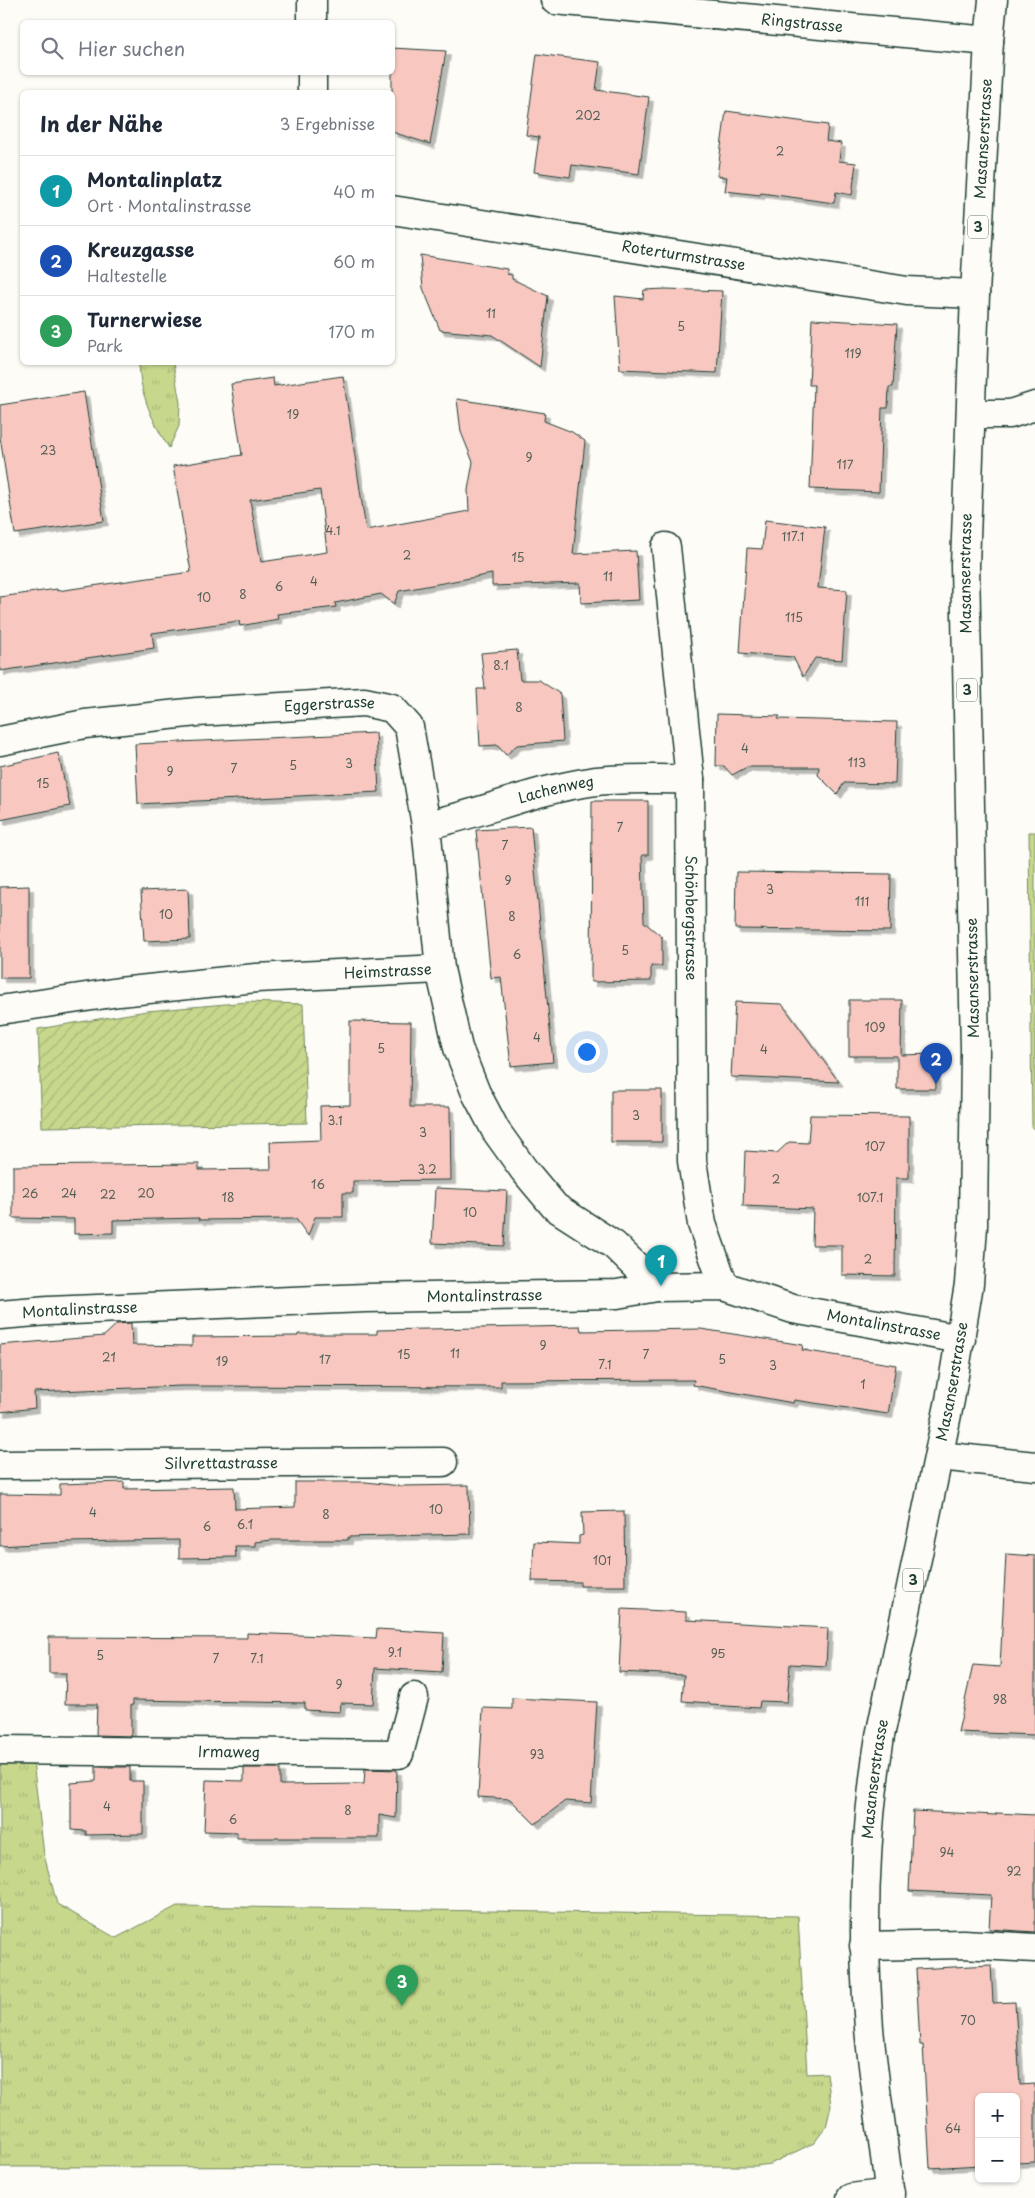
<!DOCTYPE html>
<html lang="de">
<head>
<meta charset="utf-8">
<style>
	:root { --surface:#fff; --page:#f6f6f7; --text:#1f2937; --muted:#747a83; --line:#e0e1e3; --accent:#1a73e8 }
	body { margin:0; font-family:"Playpen Sans",sans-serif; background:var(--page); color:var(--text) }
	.controls { position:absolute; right:15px; bottom:15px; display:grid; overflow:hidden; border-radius:8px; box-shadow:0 1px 4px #0004 }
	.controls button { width:45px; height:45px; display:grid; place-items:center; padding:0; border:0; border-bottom:1px solid var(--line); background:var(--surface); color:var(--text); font:25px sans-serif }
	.you { position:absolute; left:586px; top:1051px; width:18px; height:18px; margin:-12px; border:4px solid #fff; border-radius:50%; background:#1a73e8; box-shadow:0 0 0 8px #1a73e833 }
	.badge { display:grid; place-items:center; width:32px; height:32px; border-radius:50%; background:var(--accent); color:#fff; font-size:16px; font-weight:700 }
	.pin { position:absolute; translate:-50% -41px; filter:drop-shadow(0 1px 2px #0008) }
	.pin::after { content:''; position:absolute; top:26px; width:18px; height:15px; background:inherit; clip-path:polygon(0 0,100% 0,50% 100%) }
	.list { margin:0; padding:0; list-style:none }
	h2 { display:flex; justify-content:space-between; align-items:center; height:65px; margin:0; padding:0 20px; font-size:21px }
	h2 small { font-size:16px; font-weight:400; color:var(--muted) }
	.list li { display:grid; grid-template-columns:32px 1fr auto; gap:15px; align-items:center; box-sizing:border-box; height:70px; padding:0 20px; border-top:1px solid var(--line) }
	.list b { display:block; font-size:19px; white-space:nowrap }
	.list p { margin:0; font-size:16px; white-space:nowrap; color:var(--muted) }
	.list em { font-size:16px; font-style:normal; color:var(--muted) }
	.icon { flex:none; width:28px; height:28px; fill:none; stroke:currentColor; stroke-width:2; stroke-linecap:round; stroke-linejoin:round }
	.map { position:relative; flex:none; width:1035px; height:2198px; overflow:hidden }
	.search { position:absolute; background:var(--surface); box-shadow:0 1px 4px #0004; left:20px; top:20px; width:375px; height:55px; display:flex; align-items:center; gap:12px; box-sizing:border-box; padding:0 18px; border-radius:8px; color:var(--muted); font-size:19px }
	.panel { position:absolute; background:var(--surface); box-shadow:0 1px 4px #0004; left:20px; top:90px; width:375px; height:275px; border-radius:8px }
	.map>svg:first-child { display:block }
	.grass { fill:#c7d78c; stroke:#738a60 }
	.park { fill:url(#park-tufts); stroke:#738a60 }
	.garden { fill:url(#garden-furrows); stroke:#738a60 }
	.building { fill:#f8c8c0; stroke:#1f3d34; fill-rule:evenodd; filter:url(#shadow) }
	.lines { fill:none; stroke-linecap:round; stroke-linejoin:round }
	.minor-casing { stroke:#1f3d34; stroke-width:31 }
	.major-casing { stroke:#1f3d34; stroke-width:31 }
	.minor { stroke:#fdfcf7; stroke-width:28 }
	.major { stroke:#fdfcf7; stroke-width:28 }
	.labels { text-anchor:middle; stroke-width:4; stroke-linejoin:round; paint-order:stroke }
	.number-label { font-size:12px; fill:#556057 }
	.shield { fill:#fdfcf7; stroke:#62766e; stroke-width:1 }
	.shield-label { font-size:14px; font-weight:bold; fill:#1f3d34 }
	.street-label { font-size:15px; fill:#1f3d34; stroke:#fdfcf7 }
</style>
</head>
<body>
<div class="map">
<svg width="1035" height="2198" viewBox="0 0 1035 2198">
	<defs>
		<pattern id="park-tufts" width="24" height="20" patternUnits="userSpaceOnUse" patternTransform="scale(1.25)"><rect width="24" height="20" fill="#c7d78c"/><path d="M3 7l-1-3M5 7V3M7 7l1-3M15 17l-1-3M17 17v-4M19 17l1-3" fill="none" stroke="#aab979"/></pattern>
		<pattern id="garden-furrows" width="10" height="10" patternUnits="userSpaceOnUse" patternTransform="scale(1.25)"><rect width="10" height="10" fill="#c7d78c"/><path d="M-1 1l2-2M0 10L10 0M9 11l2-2" fill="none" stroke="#aab979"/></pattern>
		<filter id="shadow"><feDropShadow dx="4.5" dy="4.5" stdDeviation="0" flood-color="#0004"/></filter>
	</defs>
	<rect width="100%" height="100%" fill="#fdfcf7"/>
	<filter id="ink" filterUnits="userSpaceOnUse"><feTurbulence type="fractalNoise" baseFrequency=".02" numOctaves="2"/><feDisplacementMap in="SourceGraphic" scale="10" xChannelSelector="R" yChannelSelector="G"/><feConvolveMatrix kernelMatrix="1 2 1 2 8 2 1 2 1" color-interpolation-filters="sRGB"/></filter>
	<g filter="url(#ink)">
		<path class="grass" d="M1029 832H1035V1128H1032Z"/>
		<path class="park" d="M139 363H173L180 403 179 426 169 448C152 421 140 394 139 363Z
			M0 1761H33L44 1855 57 1904 116 1938 177 1906 798 1916 807 2074 827 2073 831 2106 826 2127 814 2143 770 2164 756 2166 0 2167Z"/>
		<path class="garden" d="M248 1002 303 1004 307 1123 42 1127 38 1029 147 1011Z"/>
		<path class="building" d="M392 48 446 51 430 144 392 132Z
			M537 54 600 62 596 90 649 97 639 174 572 165 570 177 534 172 539 137 526 135Z
			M726 111 828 125 826 141 841 143 839 161 856 163 852 195 836 192 834 203 761 193 760 195 725 191 727 177 717 176Z
			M420 255 507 269V274L512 275V279L548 296 540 367 492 335 440 330 423 288Z
			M666 289 722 291 717 373 620 369 615 296 643 299 644 290Z
			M812 319 897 324 893 387H889L888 408H882L879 492 810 489 814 385H809Z
			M343 376 366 530 469 511 468 490 473 462 461 432 457 399 545 413 544 421 572 432 585 441 573 554 636 551 639 600 581 603 580 583 492 586V574L399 591 394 604 381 594 335 603 336 607 277 614 278 619 240 626 239 621 152 633 154 648 0 671V597L57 589V591L191 572 173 466 242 455 231 384 273 378 274 386ZM320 490 327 552 261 562 250 500Z
			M84 392 104 521 15 534 0 437V405Z
			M765 520 825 527 818 588 847 590 842 660 815 658 803 677 793 657 740 653 747 548 762 549Z
			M517 650 520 680H539L560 694 563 741 517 745 506 755 497 745 480 746 477 689H485L481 653Z
			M717 714 780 716 778 719 897 722 895 784 844 783 837 794 818 775 819 767H747L732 775 724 766H716Z
			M376 733 379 792 138 804 135 744Z
			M58 753 70 806 0 820V766Z
			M592 801H648V855H642L644 922 662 937V966H651V981L591 982Z
			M531 827 553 1062 511 1066 501 977 491 978 476 830Z
			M736 872 891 874 890 931 735 929Z
			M29 886V978H0V887Z
			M188 889 190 939 144 941 141 891Z
			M849 1000H902L901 1055 935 1054 936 1089H897V1056H849Z
			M735 1002 782 1004 839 1082 731 1077Z
			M350 1021 411 1022 410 1107H450L451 1180 353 1181V1193H343V1217H315L308 1236 296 1219 199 1220V1218L113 1220V1233L74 1234V1219L13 1218V1166L199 1164V1170L271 1169 270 1142 321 1140 320 1106 350 1105Z
			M611 1090H662V1142H611Z
			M810 1115 909 1116V1178H896L895 1276 842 1275V1245H812L813 1209 743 1206 745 1151 777 1153 789 1142 808 1143Z
			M435 1188 507 1191 504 1246 432 1243Z
			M131 1323 132 1345 192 1346V1337L298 1336V1334H377V1330L580 1326 581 1331 701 1329 803 1345 802 1350 896 1365 888 1414 794 1400 793 1403 693 1385 694 1380 501 1381V1387L181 1386 34 1392 35 1408 0 1412V1345L104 1336 117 1324Z
			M124 1482V1489L234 1487 235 1509 295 1507V1482H366L400 1486 469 1485 470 1534 348 1537V1540H272L255 1542V1546H235L236 1557 179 1558V1540L69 1542 0 1546V1494L60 1495V1484Z
			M624 1511 625 1586H580V1582L532 1581 534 1542 579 1544V1536L583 1535 582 1512Z
			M1006 1554 1035 1556V1735L958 1732 973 1665 1000 1667Z
			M622 1609 686 1612V1620L828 1628 826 1666 790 1664 787 1702 760 1701 759 1708 710 1705 709 1703 682 1701 684 1675 619 1672Z
			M377 1629 444 1633 442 1672 375 1668 373 1704 341 1703 340 1712 305 1710V1703L133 1700V1705H131V1736L96 1735 97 1704H65L66 1673H49V1637L247 1638V1633L376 1638Z
			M512 1698 597 1702 591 1803 565 1801 535 1824 510 1799 478 1797 483 1708 512 1709Z
			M96 1767H130V1781H143V1834L86 1835V1831L71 1830V1783L96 1781Z
			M244 1768H280V1785L364 1784 365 1769 397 1770 396 1818 379 1815V1838H237V1832L204 1831 206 1780 244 1781Z
			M913 1811 996 1815V1813L1035 1815V1932L989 1929 991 1895 909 1891Z
			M991 1965 993 2003 1015 2002 1020 2085 1035 2084V2162L1016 2163V2097H979V2165L930 2168 923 2045H920L916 1969Z"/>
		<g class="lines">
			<g class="minor-casing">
				<g id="minor">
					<path d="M312 22V0"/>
					<path d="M312 92V72"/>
					<path id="s1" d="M392 210 907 291 975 294"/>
					<path d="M971 414H1010L1035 406"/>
					<path id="s2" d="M666 547 690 779 692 1161 702 1224 724 1286"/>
					<path id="s3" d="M0 741 85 724 197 712 364 702 392 708 409 727 426 825 440 969 458 1048 476 1093 496 1131 524 1170 555 1207 614 1245 657 1287"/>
					<path id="s4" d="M426 825C481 814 533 790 590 782 621 777 658 780 690 779"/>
					<path id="s5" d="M0 1010 119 992 256 978 440 969"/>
					<path id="s6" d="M0 1315 48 1311 365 1298 617 1294 657 1287 724 1286 793 1309 961 1339"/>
					<path d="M939 1456 1035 1466"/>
					<path id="s7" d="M0 1465 443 1462"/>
					<path id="s8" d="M0 1750 399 1754 414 1697"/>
					<path d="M864 1946 963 1944 1035 1948"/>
					<path d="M851 2198 890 2193"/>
				</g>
			</g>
			<g class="major-casing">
				<g id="major">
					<path id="s9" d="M555 0 989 41"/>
					<path id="s10" d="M890 2198C884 2141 874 2085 869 2028 861 1927 864 1835 880 1736L950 1400 969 1284 973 1226 975 1049 965 565 975 294 989 41 993 0"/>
				</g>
			</g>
			<use href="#minor" class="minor"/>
			<use href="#major" class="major"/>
		</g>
	</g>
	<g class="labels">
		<g class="number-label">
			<text x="588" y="120">202</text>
			<text x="780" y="156">2</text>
			<text x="491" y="318">11</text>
			<text x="681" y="331">5</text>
			<text x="853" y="358">119</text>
			<text x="293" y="419">19</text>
			<text x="48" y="455">23</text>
			<text x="529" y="462">9</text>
			<text x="845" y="469">117</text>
			<text x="333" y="535">4.1</text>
			<text x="793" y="541">117.1</text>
			<text x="407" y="560">2</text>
			<text x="518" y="562">15</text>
			<text x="608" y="581">11</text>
			<text x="314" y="586">4</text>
			<text x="279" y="591">6</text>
			<text x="243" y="599">8</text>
			<text x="204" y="602">10</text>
			<text x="794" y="622">115</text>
			<text x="501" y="670">8.1</text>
			<text x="519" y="712">8</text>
			<text x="745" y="753">4</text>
			<text x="857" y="767">113</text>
			<text x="349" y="768">3</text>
			<text x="293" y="770">5</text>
			<text x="234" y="773">7</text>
			<text x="170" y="776">9</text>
			<text x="43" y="788">15</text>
			<text x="620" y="832">7</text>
			<text x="505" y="850">7</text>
			<text x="508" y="885">9</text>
			<text x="770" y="894">3</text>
			<text x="862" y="906">111</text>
			<text x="166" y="919">10</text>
			<text x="512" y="921">8</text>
			<text x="625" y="955">5</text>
			<text x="517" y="959">6</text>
			<text x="875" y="1032">109</text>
			<text x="537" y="1042">4</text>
			<text x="381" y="1053">5</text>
			<text x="764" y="1054">4</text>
			<text x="636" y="1120">3</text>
			<text x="335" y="1125">3.1</text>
			<text x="423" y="1137">3</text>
			<text x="875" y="1151">107</text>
			<text x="427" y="1174">3.2</text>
			<text x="776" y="1184">2</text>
			<text x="318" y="1189">16</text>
			<text x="30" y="1198">26</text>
			<text x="69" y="1198">24</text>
			<text x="146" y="1198">20</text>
			<text x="108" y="1199">22</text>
			<text x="228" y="1202">18</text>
			<text x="870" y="1202">107.1</text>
			<text x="470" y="1217">10</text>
			<text x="868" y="1264">2</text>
			<text x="543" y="1350">9</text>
			<text x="455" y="1358">11</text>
			<text x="404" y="1359">15</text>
			<text x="646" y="1359">7</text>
			<text x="109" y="1362">21</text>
			<text x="325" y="1364">17</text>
			<text x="722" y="1364">5</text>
			<text x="222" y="1366">19</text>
			<text x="605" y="1369">7.1</text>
			<text x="773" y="1370">3</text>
			<text x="863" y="1389">1</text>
			<text x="436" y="1514">10</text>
			<text x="93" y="1517">4</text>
			<text x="326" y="1519">8</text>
			<text x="245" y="1529">6.1</text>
			<text x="207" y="1531">6</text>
			<text x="602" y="1565">101</text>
			<text x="395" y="1657">9.1</text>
			<text x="718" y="1658">95</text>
			<text x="100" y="1660">5</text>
			<text x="216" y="1663">7</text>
			<text x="257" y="1663">7.1</text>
			<text x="339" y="1689">9</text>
			<text x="1000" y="1704">98</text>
			<text x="537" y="1759">93</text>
			<text x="107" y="1811">4</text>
			<text x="348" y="1815">8</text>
			<text x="233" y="1824">6</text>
			<text x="947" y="1857">94</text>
			<text x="1014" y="1876">92</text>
			<text x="968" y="2025">70</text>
			<text x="953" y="2133">64</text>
		</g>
		<g class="shield">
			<rect x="968" y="215.5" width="20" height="23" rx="4"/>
			<rect x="957" y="678.5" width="20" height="23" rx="4"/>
			<rect x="903" y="1568.5" width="20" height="23" rx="4"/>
		</g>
		<g class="shield-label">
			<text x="978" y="232">3</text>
			<text x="967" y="695">3</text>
			<text x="913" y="1585">3</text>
		</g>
		<g class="street-label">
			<text dy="5" stroke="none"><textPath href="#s9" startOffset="248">Ringstrasse</textPath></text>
			<text dy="5" stroke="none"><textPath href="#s10" startOffset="2071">Masanserstrasse</textPath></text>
			<text dy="5" stroke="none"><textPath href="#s1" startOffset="295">Roterturmstrasse</textPath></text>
			<text dy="5" stroke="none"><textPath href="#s10" startOffset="1636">Masanserstrasse</textPath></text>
			<text dy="5" stroke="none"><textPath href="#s3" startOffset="332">Eggerstrasse</textPath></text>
			<text dy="5" stroke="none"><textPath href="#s4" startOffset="135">Lachenweg</textPath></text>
			<text dy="5" stroke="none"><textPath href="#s2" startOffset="372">Schönbergstrasse</textPath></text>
			<text dy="5" stroke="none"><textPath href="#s5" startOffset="390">Heimstrasse</textPath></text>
			<text transform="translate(973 978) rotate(-91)" y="5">Masanserstrasse</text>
			<text dy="5" stroke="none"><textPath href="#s6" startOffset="485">Montalinstrasse</textPath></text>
			<text dy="5" stroke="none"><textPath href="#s6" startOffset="80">Montalinstrasse</textPath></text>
			<text dy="5" stroke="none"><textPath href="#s6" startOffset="890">Montalinstrasse</textPath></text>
			<text dy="5" stroke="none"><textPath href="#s10" startOffset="826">Masanserstrasse</textPath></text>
			<text dy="5" stroke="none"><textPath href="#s7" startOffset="221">Silvrettastrasse</textPath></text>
			<text dy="5" stroke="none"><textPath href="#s8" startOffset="229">Irmaweg</textPath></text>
			<text dy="5" stroke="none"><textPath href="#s10" startOffset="421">Masanserstrasse</textPath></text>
		</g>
	</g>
</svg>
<div class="controls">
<button>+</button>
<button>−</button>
</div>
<div class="you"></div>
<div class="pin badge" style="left:661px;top:1286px;background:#0f9aa8">1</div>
<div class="pin badge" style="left:936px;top:1084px;background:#1a4fb4">2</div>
<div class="pin badge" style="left:402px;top:2006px;background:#2e9e5b">3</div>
<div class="search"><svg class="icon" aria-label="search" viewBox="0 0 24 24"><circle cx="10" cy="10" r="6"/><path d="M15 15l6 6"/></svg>Hier suchen</div>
<section class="panel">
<h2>In der Nähe<small>3 Ergebnisse</small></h2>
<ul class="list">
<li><span class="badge" style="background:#0f9aa8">1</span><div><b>Montalinplatz</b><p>Ort · Montalinstrasse</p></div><em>40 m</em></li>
<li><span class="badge" style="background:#1a4fb4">2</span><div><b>Kreuzgasse</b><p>Haltestelle</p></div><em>60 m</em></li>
<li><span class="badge" style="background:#2e9e5b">3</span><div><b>Turnerwiese</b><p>Park</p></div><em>170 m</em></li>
</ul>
</section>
</div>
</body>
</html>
